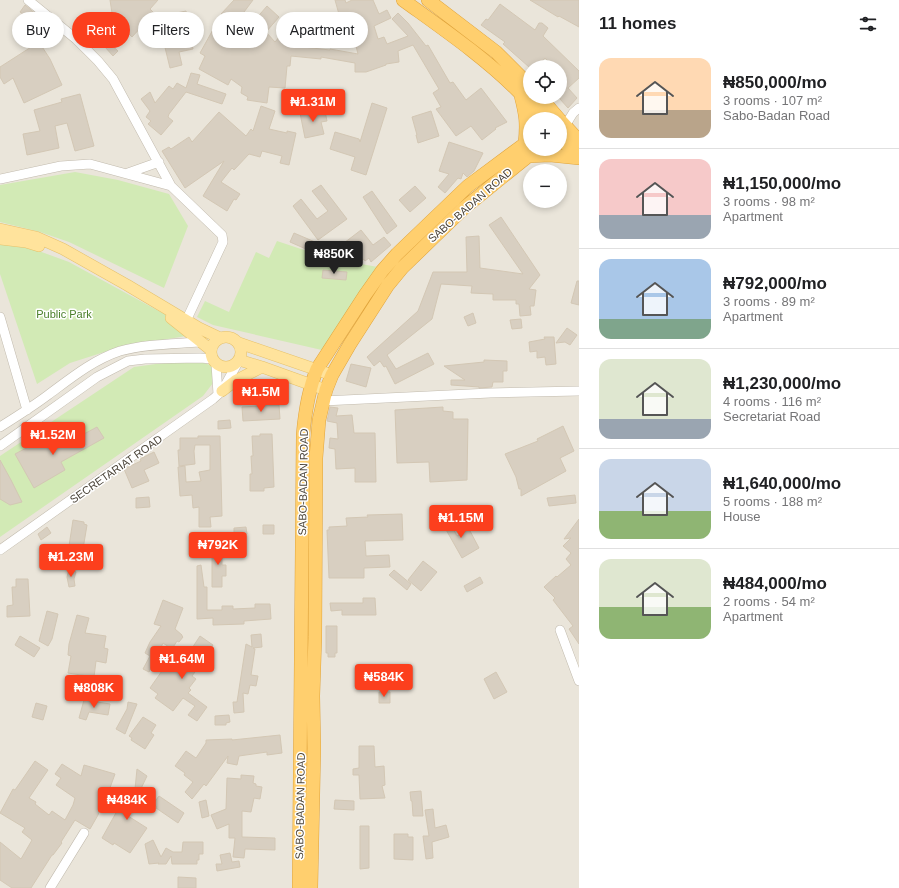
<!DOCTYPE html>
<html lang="en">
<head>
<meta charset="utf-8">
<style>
  :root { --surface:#fff; --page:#f6f6f6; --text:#202124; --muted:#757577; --line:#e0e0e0; --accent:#fc3f1d }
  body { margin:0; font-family:Helvetica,sans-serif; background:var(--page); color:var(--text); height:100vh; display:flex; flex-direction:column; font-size:15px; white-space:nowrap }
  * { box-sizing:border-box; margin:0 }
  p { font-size:13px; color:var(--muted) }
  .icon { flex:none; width:22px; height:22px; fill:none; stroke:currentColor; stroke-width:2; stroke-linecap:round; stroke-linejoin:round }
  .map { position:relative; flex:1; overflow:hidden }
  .sheet { display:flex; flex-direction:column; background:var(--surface); width:320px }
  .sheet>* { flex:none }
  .banner { position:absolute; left:12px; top:12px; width:380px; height:36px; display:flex; gap:8px }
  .fabs { position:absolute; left:523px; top:60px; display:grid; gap:8px }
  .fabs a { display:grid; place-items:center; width:44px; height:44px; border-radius:50%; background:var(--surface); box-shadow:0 2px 6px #0003; font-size:20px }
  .price { position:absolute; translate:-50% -34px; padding:0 9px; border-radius:4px; background:var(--accent); color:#fff; font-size:13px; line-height:26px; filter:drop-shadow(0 1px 2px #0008) }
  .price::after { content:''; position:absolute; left:50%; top:24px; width:12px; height:9px; margin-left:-6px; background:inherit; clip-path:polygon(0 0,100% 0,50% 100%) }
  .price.on { background:#222; color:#fff }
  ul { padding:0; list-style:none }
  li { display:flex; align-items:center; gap:12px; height:100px; padding:0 20px }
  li+li { border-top:1px solid var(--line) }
  li span { display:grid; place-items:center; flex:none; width:112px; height:80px; border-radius:12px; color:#555 }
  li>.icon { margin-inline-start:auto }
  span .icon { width:48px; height:48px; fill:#fffc; stroke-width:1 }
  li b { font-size:17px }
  h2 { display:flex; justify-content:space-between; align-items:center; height:48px; padding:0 20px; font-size:17px }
  .tag { padding:0 14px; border-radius:18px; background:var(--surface); box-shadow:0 2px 6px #0003; font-size:14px; line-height:36px }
  .tag.on { background:var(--accent); color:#fff }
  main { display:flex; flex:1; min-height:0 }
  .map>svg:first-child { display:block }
</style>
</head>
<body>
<main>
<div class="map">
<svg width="579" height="888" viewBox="0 0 579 888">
  <rect width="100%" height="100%" fill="#f6f3ec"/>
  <path fill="#eae5da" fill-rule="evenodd" d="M0 0H579V888H0ZM530 67H560V97H530ZM530 119H560V149H530ZM530 171H560V201H530Z"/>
  <path fill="#d2eab5" d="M75 172 118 180 169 194 188 226 164 288 69 242 40 232 0 222V185Z
    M277 241 328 258 389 269 335 353 213 325 197 317 205 301 229 312 256 252 269 258Z
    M14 242 69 262 166 315 186 336 120 347 70 363 37 384 0 274V244Z
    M192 359 213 366V383L203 396 0 537V456L134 367Z"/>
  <path fill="#d8cfc1" stroke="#d3c7b4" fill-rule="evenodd" d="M110 0H158L150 9 154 13 132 37 125 30 121 34 110 24 112 21 108 17 112 13Z
    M234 0H253L244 12 254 21 267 6 279 17 266 32 275 42 291 23H294L300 29 285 45 330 50V49L358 54 353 34 348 36 346 31 331 35 326 19 335 16 342 25 335 0H345L346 3 352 0H373L379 14 387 10 391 18 374 26 378 39 384 37 387 44 408 36 392 19 398 13 408 23 426 46 428 45 450 83 453 82 466 100 481 88 507 122 495 128 496 129 482 140 471 126 456 136 436 109 441 107 433 93 439 89 413 45 398 51 399 62 386 64V65L366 72H355V63L321 57V59L291 56 290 66H287L285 88 269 87 267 103 247 100 248 97 241 93 242 87 231 79 228 85 199 69 205 56 200 53 215 26 224 17 221 14ZM228 22 240 34 229 43 217 35Z
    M530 0H579V27L559 16 558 17Z
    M500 4 535 30 539 23H542L548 28 543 36 579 71V78L568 88 577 98 568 108 560 99V67H554L545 58 537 67H529L503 44 505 42 481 25 486 19 488 20Z
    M25 5 37 15 33 21 20 12Z
    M186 11 193 49 179 52 182 65 170 68 160 27 174 24 172 14Z
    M97 32 103 37 94 46 88 41Z
    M39 42 50 59 62 85 24 103 13 78 4 84 0 77V67Z
    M109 43 118 51 113 56 105 47Z
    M191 73 200 75 197 84 226 94 222 104 186 92 169 114 168 117 173 121 161 135 148 124 151 121 146 117 150 111 141 99 150 92 155 103 169 86 173 89 177 83 186 88Z
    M80 94 94 146 75 151 67 123 55 126 59 148 27 155 23 134 40 131 34 110 62 102 61 99Z
    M372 103 387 108 366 175 351 170 355 157 330 149 335 132 359 139 360 142Z
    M261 106 275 111 269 129 287 133V131L296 133 289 165 280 163 282 156 262 151 260 157 249 154 234 170 232 168 221 182 240 194 236 200 234 199 227 211 203 196 224 161 185 188 162 151 169 147 171 149 189 137 192 142 219 112 246 136 251 129 253 131Z
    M309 111 311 114 325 111 327 121 321 122 324 134 305 138 300 113Z
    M431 111 439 136 418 143 416 135H417L412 117Z
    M449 142 483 153 474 171 467 177 463 173 461 179 458 178 445 193 438 187 449 174 439 171Z
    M321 185 347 219 318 240 293 206 301 199 317 219 328 211 312 191Z
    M415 186 426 198 410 212 399 200Z
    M372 191 397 226 387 234 363 197Z
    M501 217 540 275 529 289 536 290 534 306H530L531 315 520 316 519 304H516V300H493V294L471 293 472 286 441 284 432 319 387 355 396 369 428 353 434 364 395 384 386 366 384 367 380 361 374 366 367 357 418 311 433 272H467L466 237 479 236 480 268 523 274 489 225Z
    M361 230 373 245 384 237 391 245 371 262 369 258 365 261 364 259 360 262 356 256 350 260 340 246Z
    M294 233 322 245 321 244 336 249 333 258 306 249 290 242Z
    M323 270 347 272 346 280 322 278Z
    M577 281H579V305L571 303Z
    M473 313 476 323 468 326 464 317Z
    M521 319 522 328 512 329 510 320Z
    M567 328 577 335 570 345 565 342 556 343Z
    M544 337H554L556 364 546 365 545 357 537 358V351L530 352 529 342 545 339Z
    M484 360 507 361V371H503V382H493L492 387 479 388V387L451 385V380H465L444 366 484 362Z
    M351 364 371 368 366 387 346 381Z
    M279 405 280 419 243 421 242 407Z
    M330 407 338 408 336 416 352 415 354 433H375L376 482H355V468L336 469 335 449 329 448 330 438 338 439 337 423 327 421Z
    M443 407V411L453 412V419H468L467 480 430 482 429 462 397 463 395 410Z
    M230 420 231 428 218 429V421Z
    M563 426 574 451 560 458 566 471 521 496V489H519L516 477 505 454 538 441 537 439Z
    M97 427 104 438 61 462 65 470 34 488 15 454 49 436 56 449Z
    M260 434H272L274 487 264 488V491H250V474H252L251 456H253L252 436H260Z
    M198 436H220L222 516 210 517 211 527H199V507L193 508 192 495 180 496 178 467 185 466 186 482 201 481 199 472 210 470V445H195L194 451 195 464 179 466 178 450H180V438H198Z
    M154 452 159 463 144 470 149 481 132 488 124 469 141 461 140 459Z
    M0 460 11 480 22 502 10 505 0 499Z
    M575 495 576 503 549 506 547 498Z
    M149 497 150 507 136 508V498Z
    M402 514 403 540 365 541 366 556 389 555 390 567 364 568V578H329L327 530H329V527L347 526 346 518 368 517 367 515Z
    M446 515 457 536 469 529 479 548 462 558 440 519Z
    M579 519V644L569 629 573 626 553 600 555 598 544 587 556 576 557 577 571 565 566 559 571 553 563 546 571 538 564 539Z
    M73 520 84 522V524L87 525 83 549 69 546Z
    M263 525H274V534H263Z
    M47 527 51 533 41 540 38 534Z
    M246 527 247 534 234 536V528Z
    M212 544H222V565H226V576H222V587H212Z
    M423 561 437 572 421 591 408 580Z
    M201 565 204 587H207V610H222V606H233V609L255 608V604H270L271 619 244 621V624L213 625V618L197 619V566Z
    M69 569 76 572 74 579 75 586 69 587 67 577Z
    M394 570 411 584 407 590 389 575Z
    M480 577 483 583 467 592 464 586Z
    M16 579H28L30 616 7 617V606L13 605 12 587H16Z
    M363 598H375L376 615H342V610L331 611 330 603H363Z
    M163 600 183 608 175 629 182 635V636L183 637 179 642 177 641 172 649 163 643 149 672 143 669 150 656 145 653 150 642 161 626 154 624Z
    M47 611 58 614 52 639 48 646 39 641Z
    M77 615 89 618 85 633 106 636 104 648 108 649 106 663 96 661 94 677 68 673 71 656 68 655 69 644Z
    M326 626H337V653H335V657H328V653H326Z
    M261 634 262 647 253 648 255 649 251 675 258 676 256 686 250 685 248 694 243 693 244 712 234 713 233 702H237L246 644 252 647 251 635Z
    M20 636 40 648 34 657 15 645Z
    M200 636 213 645 211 648 212 649 192 676 196 679 189 688 191 690 188 693 207 707 197 721 188 715 195 706 183 698 173 711 155 698 158 694 150 688 171 658 181 665Z
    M496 672 507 692 494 699 484 679Z
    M379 692H390V703H379Z
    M84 700 110 704 108 715 89 712 86 720 79 718Z
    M128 702 137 704 125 734 116 729 127 709Z
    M36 703 47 706 43 720 32 717Z
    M229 715 230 722 226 723V725H215V716Z
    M143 717 156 725 151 733 154 735 145 749 131 740 132 738 129 736Z
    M280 735 282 753 267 755V752L239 756 237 765 227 763 228 756 206 786 204 784 192 799 185 792 193 782 184 775 185 773 175 766 186 751 196 758 206 743V740L232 739V740Z
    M359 746H374L375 767 384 766 385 785 382 786 385 798 360 799 359 775H353V769L359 768Z
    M35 761 48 770 29 798 36 802 35 804 49 815 52 811 65 820 73 805 75 798 56 785 61 778 55 774 62 764 81 776 84 765 115 774 107 796 104 795 98 815 90 829 75 820 61 842 62 843 53 855H52L31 888H12L0 880V842L21 859 32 840 22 832 25 828 0 813 13 789 15 790Z
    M137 769 147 776 128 816 147 828 130 853 114 843 113 845 102 838 117 811 120 805 123 807 132 788 135 789Z
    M241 775 254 776 253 783 256 784V786L262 787 260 799 254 798 251 812 242 811V837L275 838V850L245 849 244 858 233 857 235 838H229V824L217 829 211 815 226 809 227 778 241 779Z
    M421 791 423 816H413L412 801H411L410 792Z
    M159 796 184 813 178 823 156 808 157 807 153 804Z
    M206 800 209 816 202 818 199 802Z
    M335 800 354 801V810L334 809Z
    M433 809 435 828 446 825 449 837 432 842 433 858 426 859 423 836H429L425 810Z
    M360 826H369V868L360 869Z
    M394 834H408V837H413V860L394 859Z
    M153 840 161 857 166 848 173 852H182L183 842H203V854H199V860H197V864H172L171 856 166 864H158L159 863 149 864 145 844Z
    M230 853 232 862 239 861 240 867 217 871 216 864H222L220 855Z
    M178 877 196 878V888H178Z"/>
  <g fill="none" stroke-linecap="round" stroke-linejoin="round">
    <g stroke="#c2bbae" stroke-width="10">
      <path id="minor" d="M28 0 76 39 98 61 113 79 171 186 222 235 223 242 186 321
        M565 126 573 113 579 108
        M128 173 159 162
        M0 179 61 166 90 164 171 186
        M0 317 27 410
        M216 364 218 394
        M323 401 490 393 579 391
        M0 427C16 417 32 407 48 395 71 378 93 360 120 351 145 344 173 344 199 342
        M0 446 97 377 128 361 145 359 200 358 212 359
        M0 550 213 399 222 391 237 364
        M560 630 579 681
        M50 888 84 833"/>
    </g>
    <g stroke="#e6c16a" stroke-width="12">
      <path id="major" d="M0 229 36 237 63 249 127 285 199 328 220 338
        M0 239 26 242 39 246
        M171 318 211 350
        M211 352a15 15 0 1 1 30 0a15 15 0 1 1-30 0Z
        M239 343 332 375
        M239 360 262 367 326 390
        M222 391 235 381 262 367"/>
    </g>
    <g stroke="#e0a43c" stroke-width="14">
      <path id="highway" d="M403 0C443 29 484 57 518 91 527 100 535 110 543 119
        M428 0 496 52 530 86
        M521 96C526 115 527 124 525 143
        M540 97 559 119
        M560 120 579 141
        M560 138 579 157
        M528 156 550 155 579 158
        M299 888 303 435C305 412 308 391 317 369L365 295 382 271 397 254 468 186 530 140
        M311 888 314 748 313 696 315 637 316 458 319 420 326 390 332 375 350 344 388 285 402 268 464 208 537 149"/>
    </g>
    <use href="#minor" stroke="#fff" stroke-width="9"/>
    <use href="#major" stroke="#ffe39c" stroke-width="11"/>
    <use href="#highway" stroke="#ffcf6e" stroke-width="13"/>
  </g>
  <g text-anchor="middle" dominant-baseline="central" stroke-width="3" stroke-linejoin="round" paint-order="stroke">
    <g font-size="11" fill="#4b4439" stroke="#fff">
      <text transform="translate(470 205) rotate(-41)">SABO-BADAN ROAD</text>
      <text transform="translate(116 469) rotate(-35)">SECRETARIAT ROAD</text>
      <text transform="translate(303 482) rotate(-89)">SABO-BADAN ROAD</text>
      <text transform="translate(300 806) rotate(-89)">SABO-BADAN ROAD</text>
    </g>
    <g font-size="11" fill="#4a7f2a" stroke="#fff">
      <text x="64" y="314">Public Park</text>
    </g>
  </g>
</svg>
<div class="fabs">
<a><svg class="icon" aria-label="locate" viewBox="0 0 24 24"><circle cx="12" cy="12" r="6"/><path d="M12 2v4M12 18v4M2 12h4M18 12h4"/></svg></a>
<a>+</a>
<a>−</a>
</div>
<b class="price" style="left:313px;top:123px">₦1.31M</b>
<b class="price on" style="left:334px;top:275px">₦850K</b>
<b class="price" style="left:261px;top:413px">₦1.5M</b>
<b class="price" style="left:53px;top:456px">₦1.52M</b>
<b class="price" style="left:461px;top:539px">₦1.15M</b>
<b class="price" style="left:218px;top:566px">₦792K</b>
<b class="price" style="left:71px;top:578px">₦1.23M</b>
<b class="price" style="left:182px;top:680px">₦1.64M</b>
<b class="price" style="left:384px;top:698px">₦584K</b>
<b class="price" style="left:94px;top:709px">₦808K</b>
<b class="price" style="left:127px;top:821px">₦484K</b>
<div class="banner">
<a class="tag">Buy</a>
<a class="tag on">Rent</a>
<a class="tag">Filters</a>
<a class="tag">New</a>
<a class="tag">Apartment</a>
</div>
</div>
<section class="sheet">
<h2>11 homes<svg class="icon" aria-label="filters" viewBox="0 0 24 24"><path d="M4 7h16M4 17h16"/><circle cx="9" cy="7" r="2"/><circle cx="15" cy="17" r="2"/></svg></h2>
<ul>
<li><span style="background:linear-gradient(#ffd9b3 65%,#b9a48a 0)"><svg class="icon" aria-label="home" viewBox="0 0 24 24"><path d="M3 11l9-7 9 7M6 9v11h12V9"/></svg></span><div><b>₦850,000/mo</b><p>3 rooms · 107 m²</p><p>Sabo-Badan Road</p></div></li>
<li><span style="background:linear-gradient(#f6c9c9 70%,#9aa5b1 0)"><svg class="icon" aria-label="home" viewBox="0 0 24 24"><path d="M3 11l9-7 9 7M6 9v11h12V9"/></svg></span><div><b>₦1,150,000/mo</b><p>3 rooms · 98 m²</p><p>Apartment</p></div></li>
<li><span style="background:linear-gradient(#a9c7e8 75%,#7fa58c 0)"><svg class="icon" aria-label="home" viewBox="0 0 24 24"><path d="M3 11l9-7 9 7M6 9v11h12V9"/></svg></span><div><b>₦792,000/mo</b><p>3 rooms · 89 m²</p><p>Apartment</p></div></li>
<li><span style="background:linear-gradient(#dfe7d0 75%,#9aa5b1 0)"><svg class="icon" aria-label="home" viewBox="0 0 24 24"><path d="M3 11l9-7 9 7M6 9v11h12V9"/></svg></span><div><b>₦1,230,000/mo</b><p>4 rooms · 116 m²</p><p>Secretariat Road</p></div></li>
<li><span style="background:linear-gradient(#c9d6e8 65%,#8fb573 0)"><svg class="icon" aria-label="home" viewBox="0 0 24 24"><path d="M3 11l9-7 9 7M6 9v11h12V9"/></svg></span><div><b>₦1,640,000/mo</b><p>5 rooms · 188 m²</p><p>House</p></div></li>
<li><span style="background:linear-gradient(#dfe7d0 60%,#8fb573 0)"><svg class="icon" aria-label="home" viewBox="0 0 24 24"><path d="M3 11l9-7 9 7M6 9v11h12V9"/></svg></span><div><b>₦484,000/mo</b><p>2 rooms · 54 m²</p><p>Apartment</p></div></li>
</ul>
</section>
</main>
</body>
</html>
